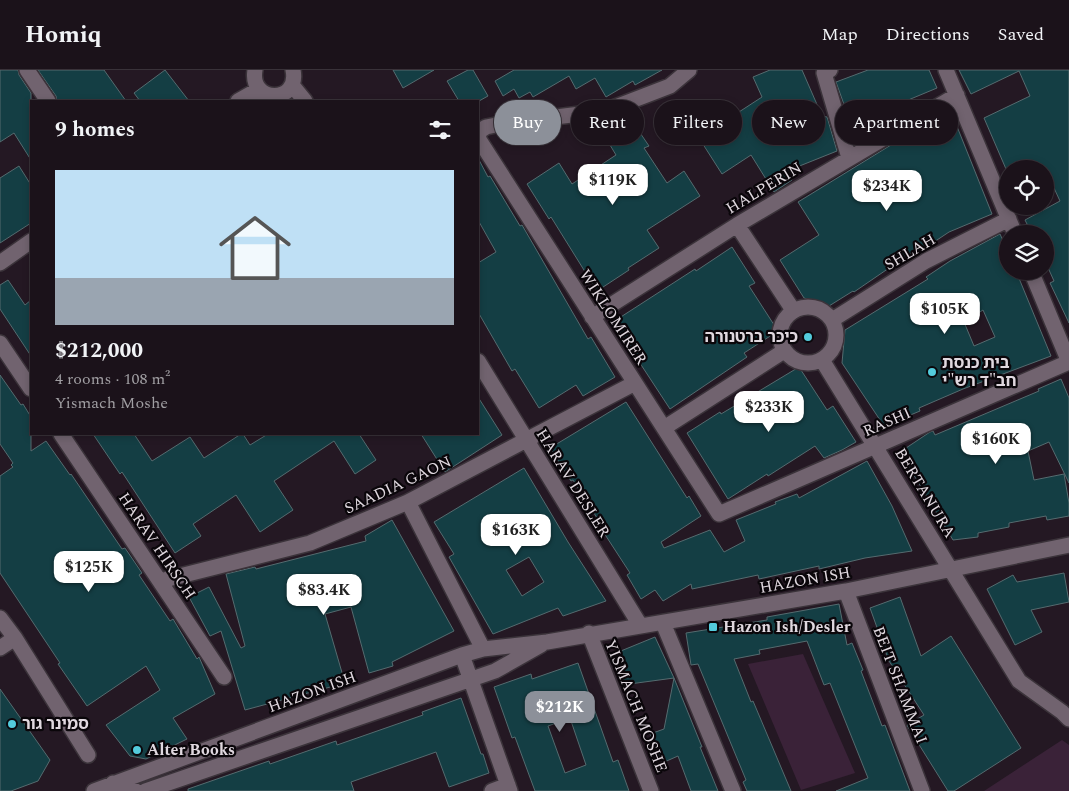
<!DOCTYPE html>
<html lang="en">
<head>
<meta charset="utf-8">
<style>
  :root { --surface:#1b121a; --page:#241b23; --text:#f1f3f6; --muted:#a09ea2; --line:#393239; --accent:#8c9099 }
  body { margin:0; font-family:Spectral,"Noto Sans Hebrew",serif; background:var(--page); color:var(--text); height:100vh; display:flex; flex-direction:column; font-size:19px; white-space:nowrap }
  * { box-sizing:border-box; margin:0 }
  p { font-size:16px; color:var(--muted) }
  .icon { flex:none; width:28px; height:28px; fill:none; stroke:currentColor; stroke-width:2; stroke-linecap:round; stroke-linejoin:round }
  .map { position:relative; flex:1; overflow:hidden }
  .drawer { position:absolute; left:30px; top:30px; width:449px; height:335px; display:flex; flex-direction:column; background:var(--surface); border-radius:0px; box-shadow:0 2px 8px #0003,0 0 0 1px var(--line) }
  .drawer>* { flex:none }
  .top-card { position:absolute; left:494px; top:30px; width:475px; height:45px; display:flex; gap:10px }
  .fabs { position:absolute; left:999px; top:90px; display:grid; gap:10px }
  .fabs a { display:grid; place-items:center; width:55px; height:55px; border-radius:50%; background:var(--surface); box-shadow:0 2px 8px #0003,0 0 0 1px var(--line); font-size:25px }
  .price { position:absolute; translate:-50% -42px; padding:0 11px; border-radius:10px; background:#fff; color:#222; font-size:16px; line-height:32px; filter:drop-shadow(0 1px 2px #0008) }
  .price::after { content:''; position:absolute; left:50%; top:30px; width:15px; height:11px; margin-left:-8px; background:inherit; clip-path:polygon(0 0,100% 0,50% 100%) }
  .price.selected { background:var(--accent); color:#fff }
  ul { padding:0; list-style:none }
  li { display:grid; align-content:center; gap:10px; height:265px; padding:0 25px }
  li span { display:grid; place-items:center; height:155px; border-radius:0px; color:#555 }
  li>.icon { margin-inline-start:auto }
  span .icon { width:90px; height:90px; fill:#fffc; stroke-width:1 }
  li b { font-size:21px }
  h2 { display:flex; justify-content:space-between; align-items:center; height:60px; padding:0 25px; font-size:21px }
  .pill { padding:0 18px; border-radius:22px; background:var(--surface); box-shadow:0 2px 8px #0003,0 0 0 1px var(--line); font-size:18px; line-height:45px }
  .pill.selected { background:var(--accent); color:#fff }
  header { display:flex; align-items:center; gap:30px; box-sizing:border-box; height:70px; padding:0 25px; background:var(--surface); border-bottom:1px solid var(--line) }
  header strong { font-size:24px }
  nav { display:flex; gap:28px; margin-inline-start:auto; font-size:18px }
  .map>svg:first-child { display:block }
</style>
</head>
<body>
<header>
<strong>Homiq</strong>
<nav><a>Map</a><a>Directions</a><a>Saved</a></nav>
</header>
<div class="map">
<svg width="1069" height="721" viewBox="0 0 1069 721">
  <rect width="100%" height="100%" fill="#241823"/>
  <path fill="#3a2238" d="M803 584 855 703 801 720 748 594Z
    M1062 670 1069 675V721H984Z"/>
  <path fill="#143e44" stroke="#556b6f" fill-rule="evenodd" d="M0 0H18L19 5 31 23V90L14 63 0 72Z
    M38 0H104L126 31H57L56 26Z
    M165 0 189 31H140L134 23Z
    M393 0H434L403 18Z
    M468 0H473L488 26 479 31H459L447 11Z
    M514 0H662L635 15 633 11 606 27 595 8 576 19 569 6 533 27 530 22 519 28 514 19 503 26 495 11Z
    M770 0H802L822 46 827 47 837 81 787 101 792 110 774 122 751 85 722 104 699 68 762 27 753 7Z
    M868 0H929L937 18 901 33 905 45 855 74 845 40H846L836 12Z
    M959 0H1069V253L1050 213 1054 211 1045 191V164H1032L1025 150 1060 131 1054 118 1045 122V99H1006L984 48 1030 26 1019 1 971 24Z
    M952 44 992 144 949 162 913 186 911 183 854 222 853 221 829 236 804 228 780 190 819 165 798 132 922 56Z
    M630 48 649 76 644 78 667 113 684 101 700 126 647 160 659 178 628 198 629 200 597 221 551 147 549 149 527 114 559 93 572 114 616 85 604 65Z
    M478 88 488 107 490 106 520 156 522 155 588 269 591 267 615 307 583 326 576 315 539 338 515 299 512 301 478 242V193L496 182 478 150Z
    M19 96 31 115V153L0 173V108Z
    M1000 164 1008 182V201H1016L1051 286 963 319 919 338 920 341 884 356 842 293 845 260 928 209 926 207 950 191ZM983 240 995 267 974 276 964 252Z
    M732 177 755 213 749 216 778 261 744 283 747 287 670 339 613 252 695 199 696 201Z
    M8 210 25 235 31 230V286L0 239V215Z
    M799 297 827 340 833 336 856 372 842 380 824 388 815 376 768 406 767 404 728 429 687 363 720 342 721 344Z
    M0 305 21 335 23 334 31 347V381L46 371 70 405 71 404 122 479 125 478 142 503 139 505 170 551 173 549 197 589 199 587 215 624 173 648 187 669 146 689 130 686 106 655 160 620 146 596 87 636 58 594 60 593 0 503V406L13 397 11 395 13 393 0 374Z
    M1061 309 1069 328V413L1049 372 1028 381 1034 410 1064 404 1069 433V446L1047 450 1046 446 1009 453V457L978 463V467L953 470 900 382 930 362 933 361 935 365 1039 321 1038 319Z
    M478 327 502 365 445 402 421 364H478Z
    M626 332 687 428 689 426 701 446 661 472 664 478 710 460 724 482 745 471 736 450 776 434 775 432 797 424 799 428 867 391 892 436 912 481 865 488 819 499V496L759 509 758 505 692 519 691 514 663 531 655 520 641 529 627 505 630 503 604 463 606 462 573 410 571 411 550 378Z
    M93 364H134L152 391 190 367 204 388 241 364H243L250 375 268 364H359L376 390 355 404 334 371 274 411 293 440 260 462 236 425 193 454 201 466 175 483 122 402 120 404Z
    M524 398 568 472 606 531 563 546 558 538 493 564 449 487 454 484 434 452ZM529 487 544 512 522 526 506 500Z
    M392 450 454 561 392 592 393 596 369 603 351 537 325 544 345 613 245 640 221 561 210 566 189 527 209 517 241 578 245 576 226 504 255 497 256 499 366 471 365 466Z
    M1064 503 1069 532 1031 540 1042 562 1015 575 987 519 1013 505 1017 512Z
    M900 527 921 586 951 566 1021 678 954 721H948L908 657 907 655 924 645 889 591 870 538Z
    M839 534 847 575 852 573 863 600 861 601 882 656 885 655 910 721H836L868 708 830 613 824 615 807 571 759 580 760 584 734 589 751 632 753 631 791 721H747L743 712 746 710 698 594 691 595 686 563 767 550V547Z
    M655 567 674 608 622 615 611 585Z
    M578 593 613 692 618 690 629 721H535L515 667 512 668 494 617 531 604 532 609ZM570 648 586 695 565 703 548 656Z
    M674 608 702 677H700L718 721H691L678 686 662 693 650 664 664 659Z
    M0 619 50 690 38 711 11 721H0Z
    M461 628 481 684H483L489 703 449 717 436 682 351 712 354 721H188V719L269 691 270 694 336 671 337 675 423 645 422 642Z"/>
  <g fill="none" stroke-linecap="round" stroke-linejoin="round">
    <g stroke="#3b333a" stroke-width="18">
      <path id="minor" d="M27 0 48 31
        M255 0C249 34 300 34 293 0
        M689 0 670 16 605 41 506 53 486 57 480 61 478 68 719 444 1069 292
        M830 0 824 3 849 88
        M946 0 1015 164
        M292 15 305 31
        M238 31 259 19
        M737 155 793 240
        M0 193 31 171
        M1031 201 1069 292
        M780 265a28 28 0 1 1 56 0a28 28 0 1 1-56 0Z
        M592 247 737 155 957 25
        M832 250 926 191 1009 149
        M0 273 31 319
        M822 290 1019 611 1062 642 1069 649
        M478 291 640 555
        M664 358 784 281
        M61 364 224 607
        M408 432 483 579
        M160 511 310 473 408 432 635 313
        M846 521 922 721
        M0 548 15 568 88 685
        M663 553 733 721
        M589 563 651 721
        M0 578 15 568
        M462 585 510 721
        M113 713 136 721
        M94 721 462 585 483 579 547 572 846 521 1069 475
        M145 721 495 601 541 575
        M492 721 508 715"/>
    </g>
    <use href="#minor" stroke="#71636f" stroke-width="15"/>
  </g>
  <g fill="#53cbdc" stroke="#0a060a" stroke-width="2">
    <circle cx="808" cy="267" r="5"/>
    <circle cx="932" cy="302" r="5"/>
    <rect x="708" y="552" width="10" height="10" rx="2.5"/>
    <circle cx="12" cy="654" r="5"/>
    <circle cx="137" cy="680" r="5"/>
  </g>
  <g text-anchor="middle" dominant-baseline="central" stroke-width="4.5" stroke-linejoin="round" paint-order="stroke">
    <g font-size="16" fill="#e0d8df" stroke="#0a060a">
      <text transform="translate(764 118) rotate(-31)">HALPERIN</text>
      <text transform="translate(910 182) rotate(-30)">SHLAH</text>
      <text transform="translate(613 247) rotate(57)">WIKLOMIRER</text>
      <text transform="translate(887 352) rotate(-24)">RASHI</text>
      <text transform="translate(573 413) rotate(58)">HARAV DESLER</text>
      <text transform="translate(398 415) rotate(-25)">SAADIA GAON</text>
      <text transform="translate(925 423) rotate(59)">BERTANURA</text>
      <text transform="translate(157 476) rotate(56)">HARAV HIRSCH</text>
      <text transform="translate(805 510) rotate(-10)">HAZON ISH</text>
      <text transform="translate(900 615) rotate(69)">BEIT SHAMMAI</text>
      <text transform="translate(312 622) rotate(-20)">HAZON ISH</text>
      <text transform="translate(636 636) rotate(68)">YISMACH MOSHE</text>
    </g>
    <g font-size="16" font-weight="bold" fill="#e0d8df" stroke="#0a060a" text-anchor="start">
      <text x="798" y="267" text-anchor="end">כיכר ברטנורה</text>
      <text x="942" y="293">בית כנסת<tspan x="942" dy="18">חב"ד רש"י</tspan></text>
      <text x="723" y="557">Hazon Ish/Desler</text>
      <text x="22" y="654">סמינר גור</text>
      <text x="147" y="680">Alter Books</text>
    </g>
  </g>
</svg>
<div class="fabs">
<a><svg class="icon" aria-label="locate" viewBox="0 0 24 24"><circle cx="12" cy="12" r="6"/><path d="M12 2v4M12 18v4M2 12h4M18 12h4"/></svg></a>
<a><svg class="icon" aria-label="layers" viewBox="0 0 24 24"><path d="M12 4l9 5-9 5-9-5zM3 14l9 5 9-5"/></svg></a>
</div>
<b class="price" style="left:613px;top:136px">$119K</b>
<b class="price" style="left:887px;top:142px">$234K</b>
<b class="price" style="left:945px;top:265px">$105K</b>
<b class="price" style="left:769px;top:363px">$233K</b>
<b class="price" style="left:996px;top:395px">$160K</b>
<b class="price" style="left:516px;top:486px">$163K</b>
<b class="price" style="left:89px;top:523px">$125K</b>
<b class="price" style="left:324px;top:546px">$83.4K</b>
<b class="price selected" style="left:560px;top:663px">$212K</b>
<div class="top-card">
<a class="pill selected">Buy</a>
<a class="pill">Rent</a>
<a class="pill">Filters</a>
<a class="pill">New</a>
<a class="pill">Apartment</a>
</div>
<section class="drawer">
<h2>9 homes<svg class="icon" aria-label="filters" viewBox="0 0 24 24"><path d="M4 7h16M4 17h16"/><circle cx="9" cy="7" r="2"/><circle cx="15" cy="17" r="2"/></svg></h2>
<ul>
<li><span style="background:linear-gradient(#bfe0f5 70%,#9aa5b1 0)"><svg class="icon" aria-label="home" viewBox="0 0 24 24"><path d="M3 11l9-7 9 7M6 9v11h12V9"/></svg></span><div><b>$212,000</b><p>4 rooms · 108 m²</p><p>Yismach Moshe</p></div></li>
</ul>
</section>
</div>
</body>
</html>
